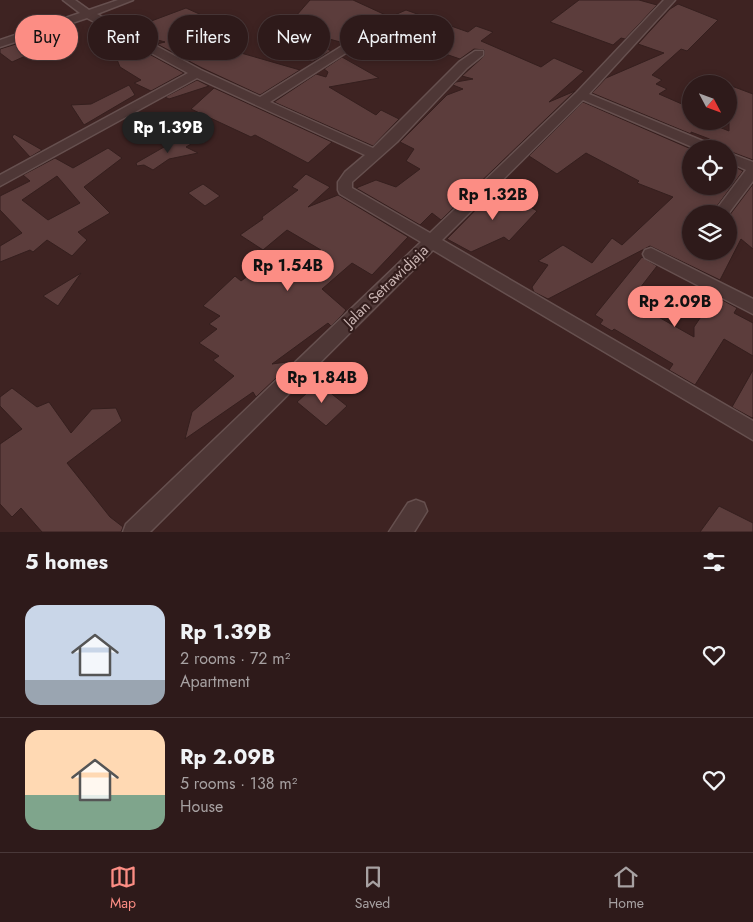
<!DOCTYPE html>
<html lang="en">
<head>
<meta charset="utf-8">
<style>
  :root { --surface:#2e1a1a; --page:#362323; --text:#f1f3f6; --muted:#a7a1a2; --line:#493839; --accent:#fc8d84 }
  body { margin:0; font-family:Jost,sans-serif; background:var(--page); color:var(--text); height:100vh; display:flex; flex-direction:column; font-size:19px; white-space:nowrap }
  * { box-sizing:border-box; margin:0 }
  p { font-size:16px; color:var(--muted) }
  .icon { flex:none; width:28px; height:28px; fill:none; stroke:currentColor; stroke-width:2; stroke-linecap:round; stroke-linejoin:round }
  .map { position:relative; height:532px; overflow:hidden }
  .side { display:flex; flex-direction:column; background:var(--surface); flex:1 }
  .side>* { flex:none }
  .top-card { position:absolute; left:15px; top:15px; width:500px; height:45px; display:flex; gap:10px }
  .needle { width:32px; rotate:131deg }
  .buttons { position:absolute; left:682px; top:75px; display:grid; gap:10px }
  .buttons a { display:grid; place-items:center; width:55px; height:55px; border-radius:50%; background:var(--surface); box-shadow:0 2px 8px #0003,0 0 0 1px var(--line); font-size:25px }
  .price { position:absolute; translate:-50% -42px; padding:0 11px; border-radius:18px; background:var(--accent); color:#111; font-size:16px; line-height:32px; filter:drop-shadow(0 1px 2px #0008) }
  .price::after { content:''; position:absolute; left:50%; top:30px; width:15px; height:11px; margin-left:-8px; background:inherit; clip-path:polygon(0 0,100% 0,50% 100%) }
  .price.current { background:#222; color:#fff }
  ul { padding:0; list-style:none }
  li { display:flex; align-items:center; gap:15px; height:125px; padding:0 25px }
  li+li { border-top:1px solid var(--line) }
  li span { display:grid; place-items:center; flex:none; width:140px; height:100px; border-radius:15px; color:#555 }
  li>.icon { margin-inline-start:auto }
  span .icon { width:60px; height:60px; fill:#fffc; stroke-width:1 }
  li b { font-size:21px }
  h2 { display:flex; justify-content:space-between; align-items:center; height:60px; padding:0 25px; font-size:21px }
  .pill { padding:0 18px; border-radius:22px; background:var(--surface); box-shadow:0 2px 8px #0003,0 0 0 1px var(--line); font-size:18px; line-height:45px }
  .pill.current { background:var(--accent); color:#111 }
  .tabs { display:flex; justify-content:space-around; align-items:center; height:70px; border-top:1px solid var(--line); background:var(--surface); font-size:14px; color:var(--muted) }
  .tabs a { display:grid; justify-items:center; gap:2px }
  .tabs .current { color:var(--accent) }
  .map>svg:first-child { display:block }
</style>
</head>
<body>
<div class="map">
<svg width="753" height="532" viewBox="0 0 753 532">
  <rect width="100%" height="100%" fill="#3e2322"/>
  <path fill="#5c3d3c" stroke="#351f1e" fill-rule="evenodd" d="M310 0H353L390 17 406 10 468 32 476 26 493 32 481 41 541 67 554 58 584 71 549 102 575 91 441 220 432 213 420 225 356 188 376 180 396 187 420 169 406 161 414 149 400 142 447 95 463 89 453 85 456 82 473 79 462 76 484 56V50L474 49 460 59 434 50 444 38 429 47 427 46 407 60 357 46 355 41 344 43 307 33 306 37 331 51 312 62 274 41Z
    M579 0H639L657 5 625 39 621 38 613 45 550 22Z
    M678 4 718 20 687 51 681 49 652 75 662 80 656 84 667 89 659 94 691 108V121H704L729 131V85L753 94V160L729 151V148L707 138 691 132V134L592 93 606 78 664 53 638 44 670 9Z
    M186 8 215 21 182 36 300 70 260 95 202 68 157 44 165 42 140 35 130 29Z
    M16 44 30 54 12 62 0 53V49Z
    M140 49 184 73 151 91 134 83 141 80 120 67 116 57Z
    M342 57 379 78 329 87 376 115 381 110 399 119 373 146 274 102 316 74 326 77 328 72 324 69Z
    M197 80 209 86 169 99 165 97Z
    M129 85 135 95 84 125 71 105 91 104Z
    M214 88 332 142 308 163 255 135 251 137 191 109Z
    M583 102 691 149V186H729V164L743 171 711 214H691V251H729V216L753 184V249L741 239 720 280 650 246 548 299 534 292 532 287 548 265 538 261 563 245 592 263 612 238 622 245 673 197 637 183 639 181 586 153 557 174 529 156Z
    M14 134 42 150 30 157 12 137Z
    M185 135 191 144 186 147 198 153 169 159 153 170 144 165 137 166 136 163Z
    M108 148 122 158 84 187 110 213 78 232 87 240 72 256 47 240 33 252 30 250 0 262V246L22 233 0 210V196L30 181 23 175 55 158 73 168ZM57 176 80 203 48 220 22 200Z
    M306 174 330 187 308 207 338 195 408 237 372 275 352 263 322 289 346 310 343 314 331 326 328 323 272 364 294 361 256 397 253 392 185 439 192 412 234 376 213 360 219 356 199 343 217 329 209 324 220 316 203 306 235 276 241 281 256 270 272 280 321 250 287 230 263 250 240 235 263 219 262 217 298 190 292 187Z
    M203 184 220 196 205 206 188 193Z
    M498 187 537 211 509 241 504 237 471 252 447 239Z
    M642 257 657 266 630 301 694 337V327L715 296 737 308 734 313 753 323V356L724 339 695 385 669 370 673 364 614 329 612 331 600 324 603 320 595 315Z
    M81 273 58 306 43 296Z
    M753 370V417L752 418 732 407Z
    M318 383 347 406 326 426 297 402Z
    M12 388 37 407 49 402 71 433 92 409 116 408 122 421 67 463 110 517 123 527 121 532H42L21 508 12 517 0 504V444L22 429 0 406V397Z
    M719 506 753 523V532H700Z"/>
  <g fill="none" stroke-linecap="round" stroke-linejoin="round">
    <g stroke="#66504f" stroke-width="3">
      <path id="minor" d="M63 0H75L89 10 118 0H133L97 14 201 70 260 97 347 43H355V47L270 102 373 148 459 62 475 51H483V55L467 68 397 142 352 182V188L430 233 577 92 664 0H675L589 94 715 146 717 149H697L583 100 442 240 753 421V440L433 250 150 532H123L126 524 421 242 340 194 338 190V182L345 172 365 155 197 78 0 186V175L188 73 87 18 0 47V40L80 13Z
        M729 153 753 162V181L728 214H713L746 170 729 162Z
        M651 248 753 299V314L645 258 643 254 645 250Z
        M416 500 424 503 427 511 414 532H389L408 503Z"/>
    </g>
    <use href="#minor" fill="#4e3736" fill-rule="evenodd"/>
  </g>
  <g text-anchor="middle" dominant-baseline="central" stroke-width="4.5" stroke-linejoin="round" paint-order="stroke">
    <g font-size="15" fill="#c9b4b2" stroke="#331d1c">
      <text transform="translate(386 286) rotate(-44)">Jalan Setrawidjaja</text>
    </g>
  </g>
</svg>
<div class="buttons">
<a><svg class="needle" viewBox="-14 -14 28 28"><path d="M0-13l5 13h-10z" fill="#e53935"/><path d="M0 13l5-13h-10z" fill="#a7a1a2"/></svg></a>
<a><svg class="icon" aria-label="locate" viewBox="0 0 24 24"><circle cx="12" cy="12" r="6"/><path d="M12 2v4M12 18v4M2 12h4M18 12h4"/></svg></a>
<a><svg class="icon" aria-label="layers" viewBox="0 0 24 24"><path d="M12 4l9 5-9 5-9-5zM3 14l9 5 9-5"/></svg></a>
</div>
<b class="price current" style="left:168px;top:154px">Rp 1.39B</b>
<b class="price" style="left:493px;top:221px">Rp 1.32B</b>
<b class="price" style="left:288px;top:292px">Rp 1.54B</b>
<b class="price" style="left:675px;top:328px">Rp 2.09B</b>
<b class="price" style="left:322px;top:404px">Rp 1.84B</b>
<div class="top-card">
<a class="pill current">Buy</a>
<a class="pill">Rent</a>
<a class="pill">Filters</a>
<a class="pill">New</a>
<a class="pill">Apartment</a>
</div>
</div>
<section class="side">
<h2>5 homes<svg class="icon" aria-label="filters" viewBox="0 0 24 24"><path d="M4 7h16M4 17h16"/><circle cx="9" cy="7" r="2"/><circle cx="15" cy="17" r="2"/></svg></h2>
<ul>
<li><span style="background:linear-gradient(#c9d6e8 75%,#9aa5b1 0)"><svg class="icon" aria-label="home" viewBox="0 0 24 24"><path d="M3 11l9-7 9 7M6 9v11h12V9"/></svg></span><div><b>Rp 1.39B</b><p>2 rooms · 72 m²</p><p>Apartment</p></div><svg class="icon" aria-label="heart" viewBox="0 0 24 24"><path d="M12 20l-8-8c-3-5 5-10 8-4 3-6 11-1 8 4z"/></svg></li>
<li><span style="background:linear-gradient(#ffd9b3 65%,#7fa58c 0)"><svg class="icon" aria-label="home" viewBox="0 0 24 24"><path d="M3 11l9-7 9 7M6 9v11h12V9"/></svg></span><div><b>Rp 2.09B</b><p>5 rooms · 138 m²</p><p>House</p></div><svg class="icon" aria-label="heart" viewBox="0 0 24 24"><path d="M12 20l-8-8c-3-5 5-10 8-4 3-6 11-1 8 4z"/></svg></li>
</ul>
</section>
<nav class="tabs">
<a class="current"><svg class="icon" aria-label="map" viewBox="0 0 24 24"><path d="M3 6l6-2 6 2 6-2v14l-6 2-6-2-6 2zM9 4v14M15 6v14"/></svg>Map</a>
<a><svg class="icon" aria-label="saved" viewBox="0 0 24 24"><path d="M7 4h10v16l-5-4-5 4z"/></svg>Saved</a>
<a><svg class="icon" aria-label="home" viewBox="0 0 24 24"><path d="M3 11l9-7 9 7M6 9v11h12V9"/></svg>Home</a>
</nav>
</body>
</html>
